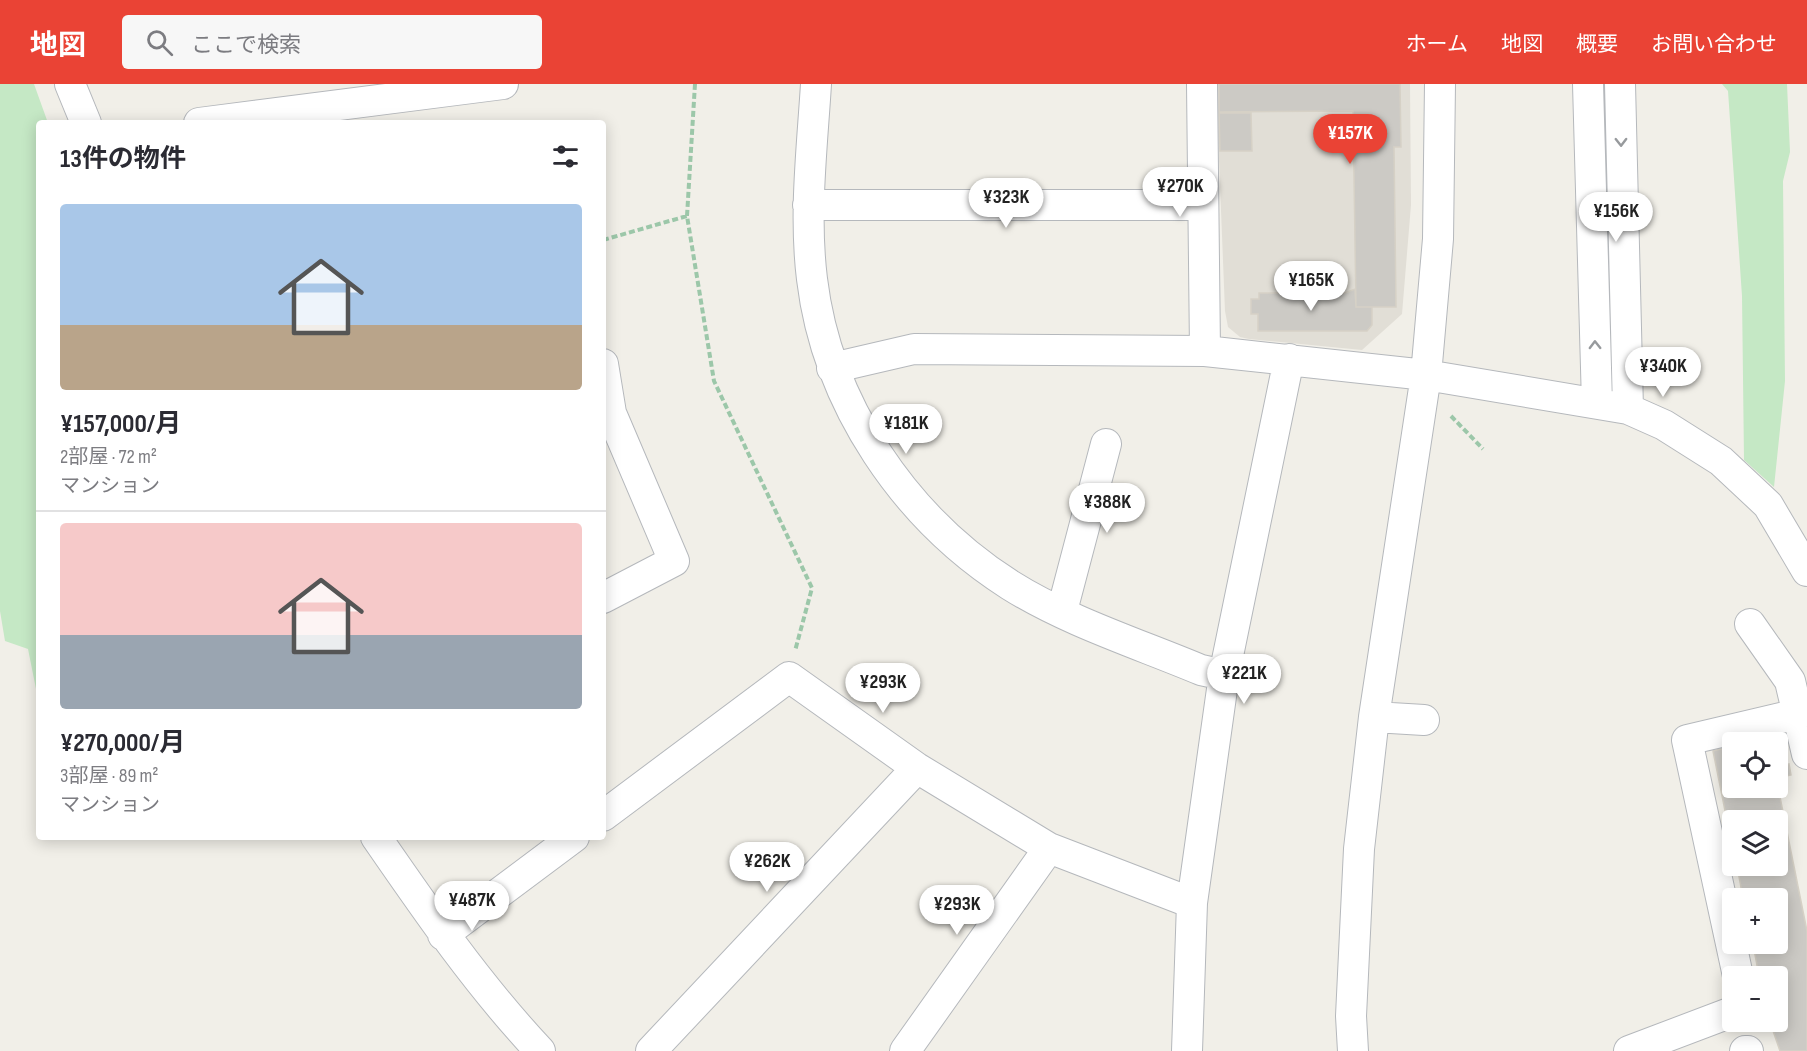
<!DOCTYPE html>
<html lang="ja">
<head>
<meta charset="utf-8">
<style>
  :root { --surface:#fff; --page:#f7f7f7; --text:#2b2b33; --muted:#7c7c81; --line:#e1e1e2; --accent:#ea4335 }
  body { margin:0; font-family:"Sofia Sans Condensed","Noto Sans JP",sans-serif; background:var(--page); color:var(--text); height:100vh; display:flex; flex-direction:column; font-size:22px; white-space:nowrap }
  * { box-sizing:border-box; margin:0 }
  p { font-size:20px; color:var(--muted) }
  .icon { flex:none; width:33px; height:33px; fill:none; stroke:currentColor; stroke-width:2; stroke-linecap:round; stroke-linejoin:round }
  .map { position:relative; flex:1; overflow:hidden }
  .drawer { position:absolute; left:36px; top:36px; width:570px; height:720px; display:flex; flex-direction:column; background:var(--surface); border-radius:6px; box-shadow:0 3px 15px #0003 }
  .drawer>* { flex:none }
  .buttons { position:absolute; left:1722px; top:648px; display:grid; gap:12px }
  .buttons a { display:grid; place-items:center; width:66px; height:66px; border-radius:6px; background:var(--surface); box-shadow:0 3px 15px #0003; font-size:30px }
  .price { position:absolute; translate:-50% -51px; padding:0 14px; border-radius:21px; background:#fff; color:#222; font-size:20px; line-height:39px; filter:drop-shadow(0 2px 3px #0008) }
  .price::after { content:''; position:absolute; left:50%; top:36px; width:18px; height:14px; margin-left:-9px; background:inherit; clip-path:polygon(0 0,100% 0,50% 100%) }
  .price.current { background:var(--accent); color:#fff }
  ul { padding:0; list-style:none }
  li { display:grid; align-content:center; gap:12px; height:318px; padding:0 24px }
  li+li { border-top:2px solid var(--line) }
  li span { display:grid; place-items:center; height:186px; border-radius:6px; color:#555 }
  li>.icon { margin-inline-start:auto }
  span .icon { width:108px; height:108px; fill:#fffc; stroke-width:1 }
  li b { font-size:26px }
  h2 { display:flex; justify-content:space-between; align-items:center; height:72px; padding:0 24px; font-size:26px }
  header { display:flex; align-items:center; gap:36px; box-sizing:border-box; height:84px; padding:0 30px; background:var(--accent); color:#fff }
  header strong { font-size:28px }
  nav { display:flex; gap:33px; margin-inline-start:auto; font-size:21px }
  .search { width:420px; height:54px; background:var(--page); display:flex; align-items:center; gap:15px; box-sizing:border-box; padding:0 21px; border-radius:6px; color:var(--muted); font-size:22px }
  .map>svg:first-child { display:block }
</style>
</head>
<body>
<header>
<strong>地図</strong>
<div class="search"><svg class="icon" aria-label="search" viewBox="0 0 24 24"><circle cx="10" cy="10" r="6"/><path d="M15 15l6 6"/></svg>ここで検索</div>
<nav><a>ホーム</a><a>地図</a><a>概要</a><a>お問い合わせ</a></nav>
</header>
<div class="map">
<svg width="1807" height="967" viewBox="0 0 1807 967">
  <rect width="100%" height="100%" fill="#f1efe8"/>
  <path fill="#e1ded6" d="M1216 0H1410L1411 121 1402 230 1362 266 1249 255 1240 253 1228 243 1225 227Z"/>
  <path fill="#c5e8c5" d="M0 0H34L48 39H39V620L28 565 5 557 0 527Z
    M1722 0H1787L1790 68 1783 97 1785 297 1774 403 1744 376 1742 212 1728 7Z"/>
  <path fill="#cccac5" stroke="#d6d1c6" stroke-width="1.5" d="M1219 0H1400L1401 63H1394L1396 223H1356L1353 27 1219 28Z
    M1219 29H1251L1252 67H1220Z
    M1355 205 1356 223H1372V241L1367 247H1258V230H1251V215H1259V209H1345Z
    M1732 662V704L1778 703 1807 847V967H1780L1770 938H1778V892H1759L1753 860H1778V814H1743L1737 782H1778V736H1732V761L1713 667Z
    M1789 680 1791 691 1778 694V683Z"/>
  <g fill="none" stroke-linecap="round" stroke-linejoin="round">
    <g stroke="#b5b8bc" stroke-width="32">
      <path id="minor" d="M70 0 86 39
        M816 0C812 65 804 130 812 195 827 320 905 434 1010 501 1067 537 1139 560 1201 586L1224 591
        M1202 0 1205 267
        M1588 0 1597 319
        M1620 0 1628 325
        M199 39 503 0
        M808 121H1203
        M603 280 611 329 674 477 603 514
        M832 284 914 265 1205 267 1426 291 1628 325 1664 341 1721 377 1768 421 1807 487
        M1062 527 1106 360
        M1750 540 1790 597 1807 670
        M1374 633 1424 636
        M603 732 789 593 917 684 1049 764 1192 819
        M376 753C427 827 478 901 540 967
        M443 851 574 753
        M1738 892 1687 656 1798 630
        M651 967 917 684
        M905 967 1049 764
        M1187 967 1192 819 1224 591 1289 275
        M1353 967 1351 932 1359 765 1374 633 1426 291 1438 155 1440 0
        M1629 967 1732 928
        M1745 967H1748"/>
    </g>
    <path stroke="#9cc7a9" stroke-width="4" stroke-dasharray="6 3" stroke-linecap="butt" d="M695 0 687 132 714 297 812 504 795 567
      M603 156 687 132
      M1451 332 1483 365"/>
    <use href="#minor" stroke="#fff" stroke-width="30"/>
  </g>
  <defs><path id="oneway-chevron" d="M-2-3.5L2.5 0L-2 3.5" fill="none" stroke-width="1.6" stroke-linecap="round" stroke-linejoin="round" transform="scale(1.5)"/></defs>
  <g stroke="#979a9d">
    <use href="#oneway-chevron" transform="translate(1621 58) rotate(89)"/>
    <use href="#oneway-chevron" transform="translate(1595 261) rotate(-91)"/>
  </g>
</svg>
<div class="buttons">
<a><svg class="icon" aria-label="locate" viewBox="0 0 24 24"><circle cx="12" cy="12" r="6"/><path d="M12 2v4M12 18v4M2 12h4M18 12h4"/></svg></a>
<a><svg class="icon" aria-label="layers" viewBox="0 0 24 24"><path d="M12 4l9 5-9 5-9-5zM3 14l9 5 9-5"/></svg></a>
<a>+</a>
<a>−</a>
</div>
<b class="price current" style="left:1350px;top:81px">¥157K</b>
<b class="price" style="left:1180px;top:134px">¥270K</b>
<b class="price" style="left:1006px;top:145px">¥323K</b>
<b class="price" style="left:1616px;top:159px">¥156K</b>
<b class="price" style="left:1311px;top:228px">¥165K</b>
<b class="price" style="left:1663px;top:314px">¥340K</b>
<b class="price" style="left:906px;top:371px">¥181K</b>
<b class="price" style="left:1107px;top:450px">¥388K</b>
<b class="price" style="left:1244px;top:621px">¥221K</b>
<b class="price" style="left:883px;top:630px">¥293K</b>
<b class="price" style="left:767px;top:809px">¥262K</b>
<b class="price" style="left:472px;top:848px">¥487K</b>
<b class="price" style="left:957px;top:852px">¥293K</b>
<section class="drawer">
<h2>13件の物件<svg class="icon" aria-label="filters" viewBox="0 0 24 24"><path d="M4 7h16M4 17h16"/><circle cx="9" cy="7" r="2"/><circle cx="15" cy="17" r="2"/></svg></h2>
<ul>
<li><span style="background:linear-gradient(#a9c7e8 65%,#b9a48a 0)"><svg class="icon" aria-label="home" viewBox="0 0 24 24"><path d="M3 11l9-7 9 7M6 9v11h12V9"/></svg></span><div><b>¥157,000/月</b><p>2部屋 · 72 m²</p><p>マンション</p></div></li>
<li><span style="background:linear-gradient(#f6c9c9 60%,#9aa5b1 0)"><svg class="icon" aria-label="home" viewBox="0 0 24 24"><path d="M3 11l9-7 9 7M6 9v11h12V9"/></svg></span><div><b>¥270,000/月</b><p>3部屋 · 89 m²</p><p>マンション</p></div></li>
</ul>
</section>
</div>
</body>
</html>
